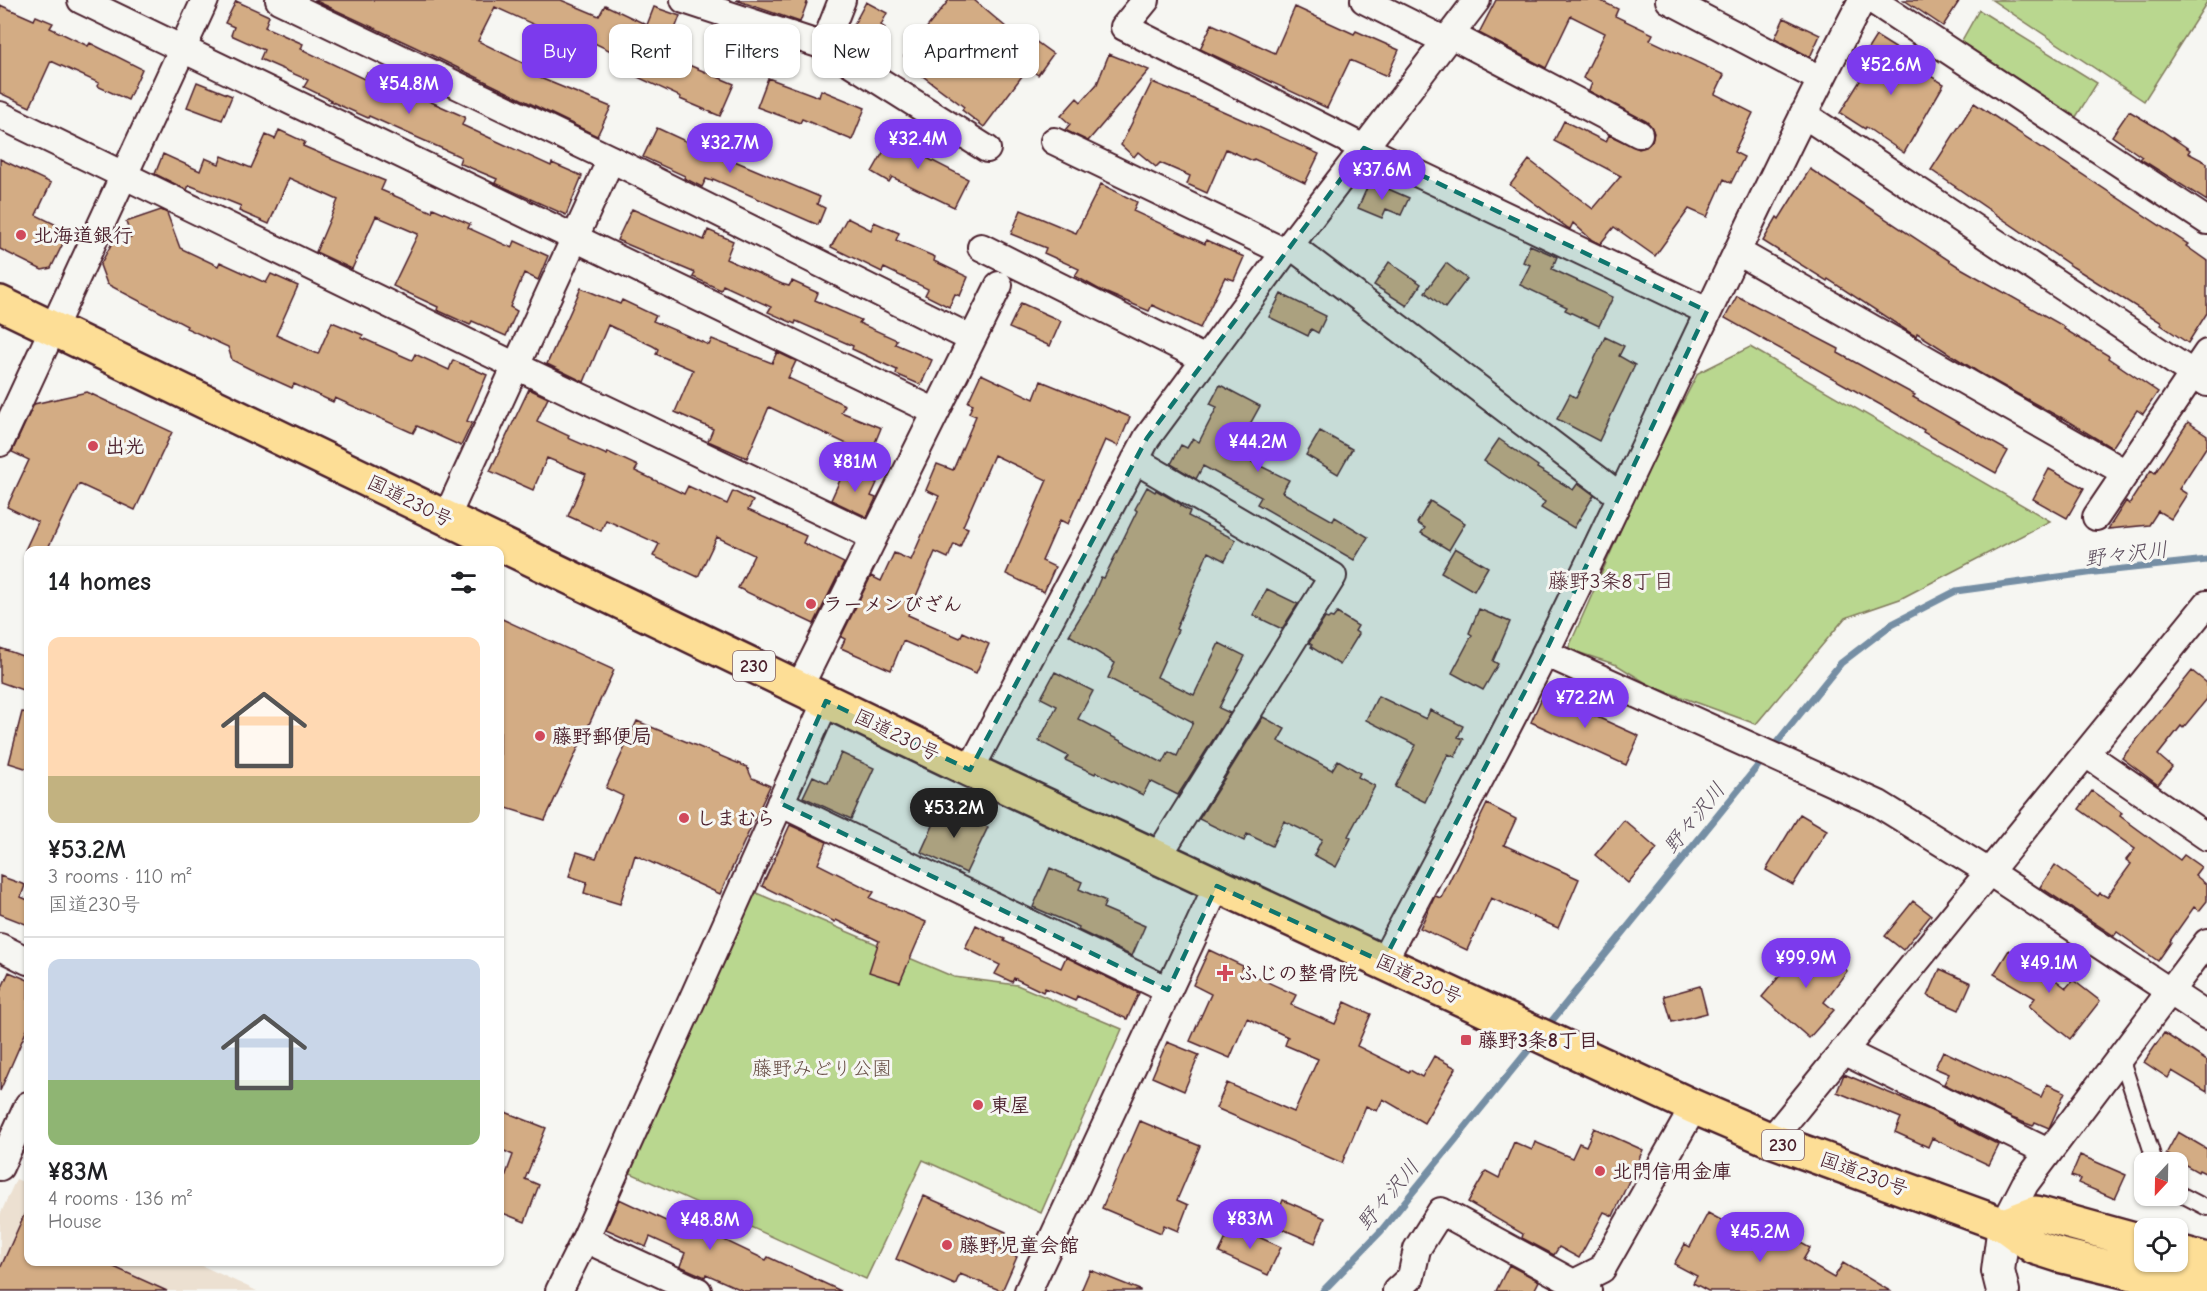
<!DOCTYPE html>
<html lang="en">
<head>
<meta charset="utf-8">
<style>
  :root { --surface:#fff; --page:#f2f2f2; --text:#202124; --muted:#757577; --line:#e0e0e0; --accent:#7c3aed }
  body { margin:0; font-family:"Comic Neue","Klee One",sans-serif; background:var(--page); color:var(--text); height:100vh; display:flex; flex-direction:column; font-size:22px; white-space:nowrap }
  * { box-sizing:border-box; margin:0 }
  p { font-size:20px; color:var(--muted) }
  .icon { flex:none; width:33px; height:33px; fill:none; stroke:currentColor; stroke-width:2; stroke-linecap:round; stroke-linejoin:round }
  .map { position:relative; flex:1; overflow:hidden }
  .details { position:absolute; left:24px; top:546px; width:480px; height:720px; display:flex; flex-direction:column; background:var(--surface); border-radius:12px; box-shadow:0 2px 4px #0004 }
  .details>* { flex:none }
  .top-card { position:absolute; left:522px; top:24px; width:570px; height:54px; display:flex; gap:12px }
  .needle { width:39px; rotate:202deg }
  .buttons { position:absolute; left:2134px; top:1152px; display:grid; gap:12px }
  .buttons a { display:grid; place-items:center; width:54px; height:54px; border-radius:12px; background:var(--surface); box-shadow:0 2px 4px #0004; font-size:30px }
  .price { position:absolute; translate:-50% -51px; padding:0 14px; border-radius:21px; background:var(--accent); color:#fff; font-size:20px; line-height:39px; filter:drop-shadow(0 2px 3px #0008) }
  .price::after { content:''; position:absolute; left:50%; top:36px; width:18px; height:14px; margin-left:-9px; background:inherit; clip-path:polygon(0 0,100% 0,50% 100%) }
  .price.selected { background:#222; color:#fff }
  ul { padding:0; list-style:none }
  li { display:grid; align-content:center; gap:12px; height:318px; padding:0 24px }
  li+li { border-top:2px solid var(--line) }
  li span { display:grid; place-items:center; height:186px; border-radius:12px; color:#555 }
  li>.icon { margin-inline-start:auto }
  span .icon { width:108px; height:108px; fill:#fffc; stroke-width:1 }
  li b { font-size:26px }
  h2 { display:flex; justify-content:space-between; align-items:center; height:72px; padding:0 24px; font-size:26px }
  .tag { padding:0 21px; border-radius:12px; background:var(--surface); box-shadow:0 2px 4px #0004; font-size:21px; line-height:54px }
  .tag.selected { background:var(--accent); color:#fff }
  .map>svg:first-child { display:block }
</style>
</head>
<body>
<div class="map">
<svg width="2207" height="1291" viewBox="0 0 2207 1291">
  <rect width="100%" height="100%" fill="#f6f6f2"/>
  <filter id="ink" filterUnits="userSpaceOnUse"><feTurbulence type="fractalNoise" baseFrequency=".0167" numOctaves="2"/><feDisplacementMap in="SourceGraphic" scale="12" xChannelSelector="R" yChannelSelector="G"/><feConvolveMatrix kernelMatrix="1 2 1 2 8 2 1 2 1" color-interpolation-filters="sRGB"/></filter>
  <g filter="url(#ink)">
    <path fill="#ece0d1" d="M16 1179 28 1184V1262H194L257 1291H0V1215Z"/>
    <path fill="#b9d78f" stroke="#827b5d" stroke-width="1.5" d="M1992 0H2207V2L2144 101Z
      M1979 10 2097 83 2076 117 1961 42Z
      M1750 347 2050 521 1900 599 1845 618 1756 724 1651 686 1617 665 1568 649 1644 477 1698 373Z
      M754 892 954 977 1017 985 1122 1029 1041 1213 923 1160 866 1279 626 1171Z"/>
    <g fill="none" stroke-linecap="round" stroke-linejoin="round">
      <path stroke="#758ea4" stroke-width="7" d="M1546 1028 1841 663 1892 624 1956 591 2095 572 2207 560
        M1323 1291 1381 1231 1535 1042"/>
    </g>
    <path fill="#d3ac84" stroke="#4a1f2b" stroke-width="1.5" d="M314 0H561L599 16 605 5 647 25 654 7 680 16 665 55 734 84 720 116 680 99 681 97 631 74 636 63 584 38 581 46 495 7 478 41 531 67 528 73 611 107 597 136 415 47Z
      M736 0H808L800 22Z
      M949 0H974L1020 39 1024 33 1053 54 1038 75 1028 68 984 127 962 110 964 107 912 68 915 64 904 56Z
      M1496 0H1599L1618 9 1615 16 1653 34 1650 40 1724 75 1715 94 1753 113 1734 152 1744 157 1731 183 1724 179 1707 217 1689 209 1655 256 1614 227 1600 244 1592 240 1573 223 1570 229 1568 228 1510 185 1529 160 1593 209 1621 176 1554 141 1564 121 1606 142 1609 135 1639 149 1646 147 1652 141 1654 133 1651 126 1646 121 1589 91 1592 83 1583 78 1605 33 1571 16 1546 68 1479 33Z
      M1904 0H1960L1943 26Z
      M236 1 269 16 265 27 303 44 301 49 364 79 367 73 393 86 396 81 431 96 429 101 465 117 462 125 551 166 552 163 582 176 566 215 495 183 497 179 459 163 461 157 369 116 368 118 330 101 331 100 304 87 308 80 260 59 264 50 231 35 234 27 225 23Z
      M866 2 887 13 881 25 885 28 872 53 846 39Z
      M0 5 34 20 36 16 53 23 50 28 88 46 90 43 142 69 128 100 97 86 99 83 51 61 30 107 0 93Z
      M1295 7 1354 34 1356 31 1399 50 1387 76 1350 60 1327 108 1200 49 1212 24 1275 53Z
      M1784 18 1820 35 1810 57 1775 38Z
      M1876 36 1905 54 1902 59 1944 84 1904 153 1866 127 1865 129 1840 113 1868 68 1859 63Z
      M1109 54 1149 70 1088 141 1065 130 1070 124 1061 116 1077 98 1081 102 1097 84Z
      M768 78 819 97 821 90 865 108 852 140 802 119 800 123 757 107Z
      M197 82 232 96 222 120 187 107Z
      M1152 82 1207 104 1319 154 1305 183 1254 159 1253 161 1226 149 1207 193 1187 184 1190 176 1160 163 1156 167 1138 152 1134 157 1121 145Z
      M1974 103 2188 244 2186 246 2207 261V313L2188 343 2161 325 2162 323 2073 267 1931 170Z
      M2129 111 2161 130 2190 150 2188 153 2207 163V201L2147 163 2140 159 2142 157 2112 136Z
      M657 128 698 147 702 137 734 151 730 159 820 197 817 204 825 208 818 225 713 179 712 181 706 179 702 187 684 178 685 176 643 157Z
      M897 128 923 142 917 153 968 179 954 207 892 177 889 182 872 172Z
      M279 130 305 142 303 146 331 158V159L385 181 381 190 432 212 433 208 470 224 468 228 512 248 515 241 548 256 538 280 524 273 510 307 517 311 506 336 472 321 470 325 437 310 438 307 393 286 418 234 376 216 352 269 316 252 338 200 289 178 269 224 239 211 241 206 189 185 187 190 155 174 163 154 200 171 205 158 219 164 222 156 251 168 266 135 275 139Z
      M0 159 51 183 36 215 69 231 51 268 42 270 0 249Z
      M1810 169 1959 267 2065 327 2064 329 2109 356 2108 358 2158 392 2143 414 2137 410 2112 448 2061 417V418L1978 372 1917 333 1916 336 1912 334 1828 279 1827 281 1763 241 1777 217 1779 219Z
      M1370 181 1409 198 1401 215 1386 209 1382 218 1358 208Z
      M1101 184 1137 202 1133 211 1205 244 1206 240 1244 257 1234 280 1225 277 1200 328 1152 305 1149 311 1102 291 1075 276 1079 269 1044 253 1046 248 1011 234 1021 210 1076 233Z
      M632 209 704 240 708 230 733 241 726 259 782 284 789 286 792 281 818 293 815 300 861 320 859 323 897 340 895 344 932 360 921 385 896 374 897 370 852 349 853 346 796 321 795 324 768 312 771 307 723 285 721 290 693 277 695 273 617 240Z
      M161 210 167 213 180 248 218 266 220 262 266 283 271 274 298 286 276 335 318 354 332 322 363 335 362 338 412 360 415 354 449 370 453 360 487 375 467 421 472 423 461 446 417 426 413 433 335 398 333 402 294 384 292 388 250 369 232 360 228 347 186 328 187 326 107 284 100 265 112 243 131 237 126 222Z
      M847 218 871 230 874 222 899 233 896 240 935 257 934 261 968 277 960 296 955 294 949 307 925 295 928 289 884 268 882 272 831 247Z
      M1530 245 1557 257 1552 269 1613 297 1599 326 1565 310 1567 307 1520 285 1530 265 1523 262Z
      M1389 262 1421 284 1407 306 1374 285Z
      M1446 263 1467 279 1445 308 1425 292Z
      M581 288 620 304 622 300 656 316 653 321 709 345 712 339 772 363 777 352 796 361 788 378 845 405 841 412 881 428 870 455 769 407 747 458 708 441 713 429 675 412 693 370 656 354 658 349 653 346 608 325 584 382 547 364Z
      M1281 294 1326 316 1318 333 1311 329 1308 336 1269 317Z
      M1737 296 1839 349 1838 353 1915 395 1913 397 2008 451 1996 473 1923 432 1924 430 1888 409 1725 318Z
      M1021 303 1061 321 1050 346 1009 328Z
      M1605 337 1624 346 1619 356 1635 365 1599 441 1557 419 1570 394 1576 398Z
      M981 374 1034 399 1041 381 1130 417 1118 446 1105 440 1068 524 1060 520 1042 561 1055 567 1044 592 1006 574 1047 480 994 455 963 526 968 528 960 547 954 544 948 558 935 552 908 615 960 638 963 632 989 644 976 673 903 641 891 670 841 648 845 639 841 637 871 576 881 581 894 553 911 560 939 496 926 490 937 464 953 470 976 416 969 413 973 404 968 402Z
      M1220 385 1260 406 1234 453 1289 480 1282 492 1333 521 1335 517 1368 537 1354 560 1257 504 1261 497 1203 466 1196 479 1171 464 1181 445 1187 448 1193 438 1199 442 1217 407 1210 404Z
      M529 389 548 398 537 421 569 436 568 438 607 455 608 452 638 466 635 471 684 494 688 486 727 504 733 491 753 501 748 510 806 536 803 543 844 563 814 624 738 588 754 555 717 537 698 577 653 556 659 544 606 520 601 531 568 516 586 474 547 458 533 490 490 471Z
      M87 392 172 432 135 510 79 484 47 550H25L38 522 7 507 29 460 12 452 34 404Z
      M2188 422 2207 435V446L2179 489 2187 494 2171 519 2158 511 2149 525 2108 529 2126 501 2129 504 2151 470 2155 473Z
      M1320 431 1352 449 1338 474 1306 455Z
      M1499 439 1538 466 1537 468 1573 490 1578 483 1594 495 1574 528 1541 508 1545 502 1484 461Z
      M845 469 877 483 871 496 876 498 867 517 831 500Z
      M2049 469 2084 488 2067 518 2033 499Z
      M1147 487 1155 492 1156 490 1182 505 1181 506 1190 511 1188 516 1236 540 1225 561 1208 552 1176 629 1178 630 1157 677 1194 695 1219 643 1245 656 1219 708 1230 713 1178 795 1150 781 1143 795 1096 772 1095 774 1065 760 1068 756 1039 741 1057 706 1041 698 1055 672 1093 691 1078 719 1163 763 1169 752 1177 756 1193 722 1108 678 1115 663 1069 635 1092 598 1101 577 1104 578 1137 511 1135 509Z
      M1430 501 1465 523 1449 550 1421 533 1425 528 1417 523Z
      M1455 548 1488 567 1474 591 1441 572Z
      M1267 589 1298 604 1282 629 1253 615Z
      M1479 609 1510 622 1493 661 1498 664 1483 690 1452 673 1472 635 1469 633Z
      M1337 613 1358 626 1355 631 1359 634 1340 665 1311 647 1312 645 1309 643 1325 618 1328 619 1330 617 1333 618Z
      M500 618 614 670 545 820 500 806Z
      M0 648 28 658V692L0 682Z
      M2192 671 2207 683V699L2183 728 2181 726 2158 755 2172 767 2158 785 2122 758Z
      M1544 693 1639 736 1626 765 1531 722Z
      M1378 696 1426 719 1430 710 1463 726 1458 737 1464 739 1455 757 1448 754 1425 802 1395 787 1416 745 1366 720Z
      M22 712 28 713V769L9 763Z
      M1263 717 1285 729 1278 741 1332 770 1338 760 1360 773 1358 777 1375 786 1348 836 1351 838 1336 867 1314 855 1322 839 1284 821 1272 846 1247 834 1244 841 1199 819Z
      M637 721 747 767 752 778 770 786 720 894 635 855 620 904 584 893 587 882 569 876 577 852 596 858 623 796 606 788Z
      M841 753 874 768 851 819 803 797 813 776 828 783Z
      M2092 791 2122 813 2120 816 2180 860 2184 855 2201 867 2195 875 2207 885V901L2199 911 2194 907 2170 941 2171 942 2158 961 2117 932 2114 936 2040 887 2055 865 2098 896 2100 893 2107 897 2131 864 2126 860 2135 849 2079 809Z
      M1487 804 1516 819 1504 845 1579 879 1558 928 1491 898 1467 950 1420 928 1435 896 1441 898Z
      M942 806 988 827 966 873 921 852Z
      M1800 814 1827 830 1793 885 1766 870Z
      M1624 820 1657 849 1628 883 1595 855Z
      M790 825 827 842 818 864 874 892 870 898 926 922 900 982 869 972 879 941 836 920 835 922 762 886Z
      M1050 868 1082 882 1079 889 1106 901 1103 908 1145 926 1132 956 1078 930 1079 927 1033 907Z
      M0 876 25 885 21 897 28 900V925L0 914Z
      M1913 901 1931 915 1903 950 1885 936Z
      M976 925 1005 939 1004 941 1061 968 1066 957 1139 993 1127 1019 1077 996 1075 1001 1045 988 1043 992 1014 978 1012 982 995 974 1000 965 965 948Z
      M1808 942 1847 971 1824 1002 1834 1010 1809 1038 1762 997Z
      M1209 950 1243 966 1241 970 1296 995 1291 1005 1335 1024 1345 1002 1371 1014 1357 1046 1409 1072 1410 1070 1422 1077 1434 1056 1456 1068 1424 1123 1383 1099 1377 1111 1366 1106 1342 1163 1216 1108 1227 1083 1294 1112 1318 1059 1285 1045 1288 1037 1247 1018 1230 1058 1190 1041 1211 994 1193 985Z
      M2009 950 2040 968 2066 988 2073 980 2100 1001 2070 1039 2029 1006 2035 998 1994 974Z
      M1940 969 1971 983 1959 1010 1928 996Z
      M9 972 28 980V1027L0 1091V992Z
      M1700 986 1707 1013 1672 1022 1664 996Z
      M2164 1033 2207 1061V1092L2172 1071 2168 1078 2144 1062Z
      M1167 1042 1199 1055 1184 1091 1152 1077Z
      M1943 1051 2041 1097 2047 1084 2065 1092 2049 1128 2035 1122 2033 1126 2012 1118 1944 1084 1949 1074 1935 1068Z
      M1844 1074 1932 1111 1999 1145 1989 1165 1932 1138 1928 1147 1895 1132 1901 1118 1837 1092Z
      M500 1110 546 1128 525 1179 539 1185 525 1222 500 1212V1191L513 1155 500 1149Z
      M1140 1121 1200 1146 1177 1200 1188 1205 1178 1231 1164 1225 1161 1233 1102 1208Z
      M1594 1128 1643 1150 1613 1216 1604 1212 1579 1258 1559 1247 1554 1255 1522 1238 1523 1234 1468 1202 1486 1171 1499 1178 1514 1142 1532 1150 1535 1142 1572 1158 1579 1143 1586 1146Z
      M2178 1132 2207 1149V1174L2199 1170 2198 1172 2166 1154Z
      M2080 1155 2126 1175 2115 1199 2078 1183 2080 1179 2071 1176Z
      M924 1196 1006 1232 998 1249 1017 1257 1002 1291 960 1274 955 1285 896 1259Z
      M619 1199 668 1222 675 1207 726 1230 722 1239 766 1260 768 1257 841 1291H744L706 1274 705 1277 680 1266 685 1253 650 1237 646 1247 606 1229Z
      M1283 1200 1325 1218 1315 1243 1273 1225Z
      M28 1206V1262H103L167 1291H0V1269Z
      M1708 1213 1759 1241 1762 1236 1766 1238 1772 1227 1810 1248 1803 1260 1834 1278 1843 1263 1890 1291H1708L1693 1283 1697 1276 1674 1264 1685 1244 1690 1247Z
      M1232 1225 1281 1247 1268 1275 1219 1253Z
      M1509 1265 1539 1281 1534 1291H1496Z
      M1090 1270 1140 1290V1291H1081Z"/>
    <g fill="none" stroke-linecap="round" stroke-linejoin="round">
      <g stroke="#4a1f2b" stroke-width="18">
        <path id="service" d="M2121 1057 2155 1162
          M2178 1193 2207 1208"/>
      </g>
      <g stroke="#4a1f2b" stroke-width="30">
        <path id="minor" d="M81 0 936 412
          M279 0 611 159 972 339
          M684 0 824 46 987 149
          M1146 0 1124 27 1364 148 1707 311
          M1364 0 1446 41
          M1669 0 1820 79
          M1872 0 2207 221
          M1451 35 1639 134
          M824 46 842 0
          M1803 114 2207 383
          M0 115 516 366 874 537
          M1054 141 1285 252
          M1290 245 1620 496
          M981 247 1205 359
          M1738 252 2126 473
          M0 443 205 0
          M1135 460 1333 576 1157 858
          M2096 517 2207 353
          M446 518 611 159
          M1545 653 1879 804 1989 872 2207 1016
          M799 688 999 285
          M2086 754 2207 837
          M970 770 1147 438 1290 245 1477 0
          M780 803 1168 990
          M0 947 28 961
          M1383 962C1437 859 1494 756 1546 651 1653 435 1750 214 1862 0
          M1843 1051 2048 1152
          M1771 1140 2207 604
          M0 1167 28 1105
          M2004 1225 2025 1184 2207 942
          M585 1239 698 1291
          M559 1291 585 1239 826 701
          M1028 1291 1217 886
          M1396 1291 1411 1277 1417 1249 1441 1211 1588 1291
          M1571 1291 1574 1283 1602 1269 1694 1107"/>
      </g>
      <g stroke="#4a1f2b" stroke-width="36">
        <path id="tertiary" d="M2003 1291 1998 1271 2004 1225"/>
      </g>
      <g stroke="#4a1f2b" stroke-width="38">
        <path id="trunk" d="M0 303 970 770 1694 1107 1771 1140 2004 1225 2034 1247 2059 1255 2206 1291
          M2004 1225 2036 1213 2145 1243
          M2178 1252 2207 1260"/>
      </g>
      <use href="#service" stroke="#f6f6f2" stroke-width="14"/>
      <use href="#minor" stroke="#f6f6f2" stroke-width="26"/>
      <use href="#tertiary" stroke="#f6f6f2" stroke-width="32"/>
      <use href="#trunk" stroke="#fdde96" stroke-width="33"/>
    </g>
  </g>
  <path fill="#0f766e" fill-opacity="0.2" stroke="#0f766e" stroke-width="4.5" stroke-dasharray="12 8" stroke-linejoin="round" d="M1364 148 1707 311 1545 653 1383 962 1217 886 1168 990 780 803 826 701 970 770 1147 438Z"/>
  <g fill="#d1495b" stroke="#f6f6f2" stroke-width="2">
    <circle cx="21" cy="235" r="6"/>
    <circle cx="93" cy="446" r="6"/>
    <circle cx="811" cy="604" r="6"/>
    <circle cx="540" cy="736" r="6"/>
    <circle cx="684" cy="818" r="6"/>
    <path d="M1222 964h6v6h6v6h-6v6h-6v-6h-6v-6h6z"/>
    <rect x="1460" y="1034" width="12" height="12" rx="3"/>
    <circle cx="978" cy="1105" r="6"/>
    <circle cx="1600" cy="1171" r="6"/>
    <circle cx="947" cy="1245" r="6"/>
  </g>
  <g text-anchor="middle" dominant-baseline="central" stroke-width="6" stroke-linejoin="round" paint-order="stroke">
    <g fill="#f6f6f2" stroke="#7e6067" stroke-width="1.5">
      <rect x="733" y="651" width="42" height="30" rx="4.5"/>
      <rect x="1762" y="1130" width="42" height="30" rx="4.5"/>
    </g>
    <g font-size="18" font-weight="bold" fill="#4a1f2b">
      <text x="754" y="666">230</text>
      <text x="1783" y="1145">230</text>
    </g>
    <g font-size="20" font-weight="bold" fill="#4a1f2b" stroke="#f6f6f2" text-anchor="start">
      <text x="33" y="235">北海道銀行</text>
      <text x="105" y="446">出光</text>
      <text x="823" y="604">ラーメンびざん</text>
      <text x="552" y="736">藤野郵便局</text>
      <text x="696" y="818">しまむら</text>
      <text x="1238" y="973">ふじの整骨院</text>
      <text x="1478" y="1040">藤野3条8丁目</text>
      <text x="990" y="1105">東屋</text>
      <text x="1612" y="1171">北門信用金庫</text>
      <text x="959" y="1245">藤野児童会館</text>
    </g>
    <g font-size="20" fill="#4a1f2b" stroke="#f6f6f2">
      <text transform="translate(410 501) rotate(26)">国道230号</text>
      <text transform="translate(897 735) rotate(26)">国道230号</text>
      <text transform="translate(1419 979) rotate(25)">国道230号</text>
      <text transform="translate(1864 1174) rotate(20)">国道230号</text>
    </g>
    <g font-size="20" fill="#664d44" stroke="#f6f6f2">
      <text x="822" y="1068">藤野みどり公園</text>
    </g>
    <g font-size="21" font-style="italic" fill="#5c4d5d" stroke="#f6f6f2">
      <text transform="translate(2126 554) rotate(-7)">野々沢川</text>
      <text transform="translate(1694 818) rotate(-51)">野々沢川</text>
      <text transform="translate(1388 1195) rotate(-50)">野々沢川</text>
    </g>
    <g font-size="21" fill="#4a1f2b" stroke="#f6f6f2">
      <text x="1611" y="581">藤野3条8丁目</text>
    </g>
  </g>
</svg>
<div class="buttons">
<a><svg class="needle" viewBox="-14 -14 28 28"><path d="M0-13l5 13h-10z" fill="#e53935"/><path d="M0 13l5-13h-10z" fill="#757577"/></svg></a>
<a><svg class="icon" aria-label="locate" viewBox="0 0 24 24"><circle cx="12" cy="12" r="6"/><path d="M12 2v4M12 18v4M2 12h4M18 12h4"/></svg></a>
</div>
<b class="price" style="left:1891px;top:96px">¥52.6M</b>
<b class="price" style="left:409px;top:115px">¥54.8M</b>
<b class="price" style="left:918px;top:170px">¥32.4M</b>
<b class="price" style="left:730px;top:174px">¥32.7M</b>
<b class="price" style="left:1382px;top:201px">¥37.6M</b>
<b class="price" style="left:1258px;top:473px">¥44.2M</b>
<b class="price" style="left:855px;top:493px">¥81M</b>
<b class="price" style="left:1585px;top:729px">¥72.2M</b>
<b class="price selected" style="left:954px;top:839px">¥53.2M</b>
<b class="price" style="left:1806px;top:989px">¥99.9M</b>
<b class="price" style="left:2049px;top:994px">¥49.1M</b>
<b class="price" style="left:1250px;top:1250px">¥83M</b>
<b class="price" style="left:710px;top:1251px">¥48.8M</b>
<b class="price" style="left:1760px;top:1263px">¥45.2M</b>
<div class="top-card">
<a class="tag selected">Buy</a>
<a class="tag">Rent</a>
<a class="tag">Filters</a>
<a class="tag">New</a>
<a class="tag">Apartment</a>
</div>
<section class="details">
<h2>14 homes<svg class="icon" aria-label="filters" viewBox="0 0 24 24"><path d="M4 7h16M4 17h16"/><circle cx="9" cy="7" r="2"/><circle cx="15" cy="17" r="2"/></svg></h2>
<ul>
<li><span style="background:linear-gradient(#ffd9b3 75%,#c2b280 0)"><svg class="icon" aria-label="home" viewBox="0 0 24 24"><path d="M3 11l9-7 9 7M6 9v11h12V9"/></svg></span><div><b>¥53.2M</b><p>3 rooms · 110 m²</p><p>国道230号</p></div></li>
<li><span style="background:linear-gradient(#c9d6e8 65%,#8fb573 0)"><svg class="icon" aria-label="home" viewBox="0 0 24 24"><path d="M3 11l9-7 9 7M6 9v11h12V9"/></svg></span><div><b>¥83M</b><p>4 rooms · 136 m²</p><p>House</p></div></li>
</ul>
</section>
</div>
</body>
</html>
